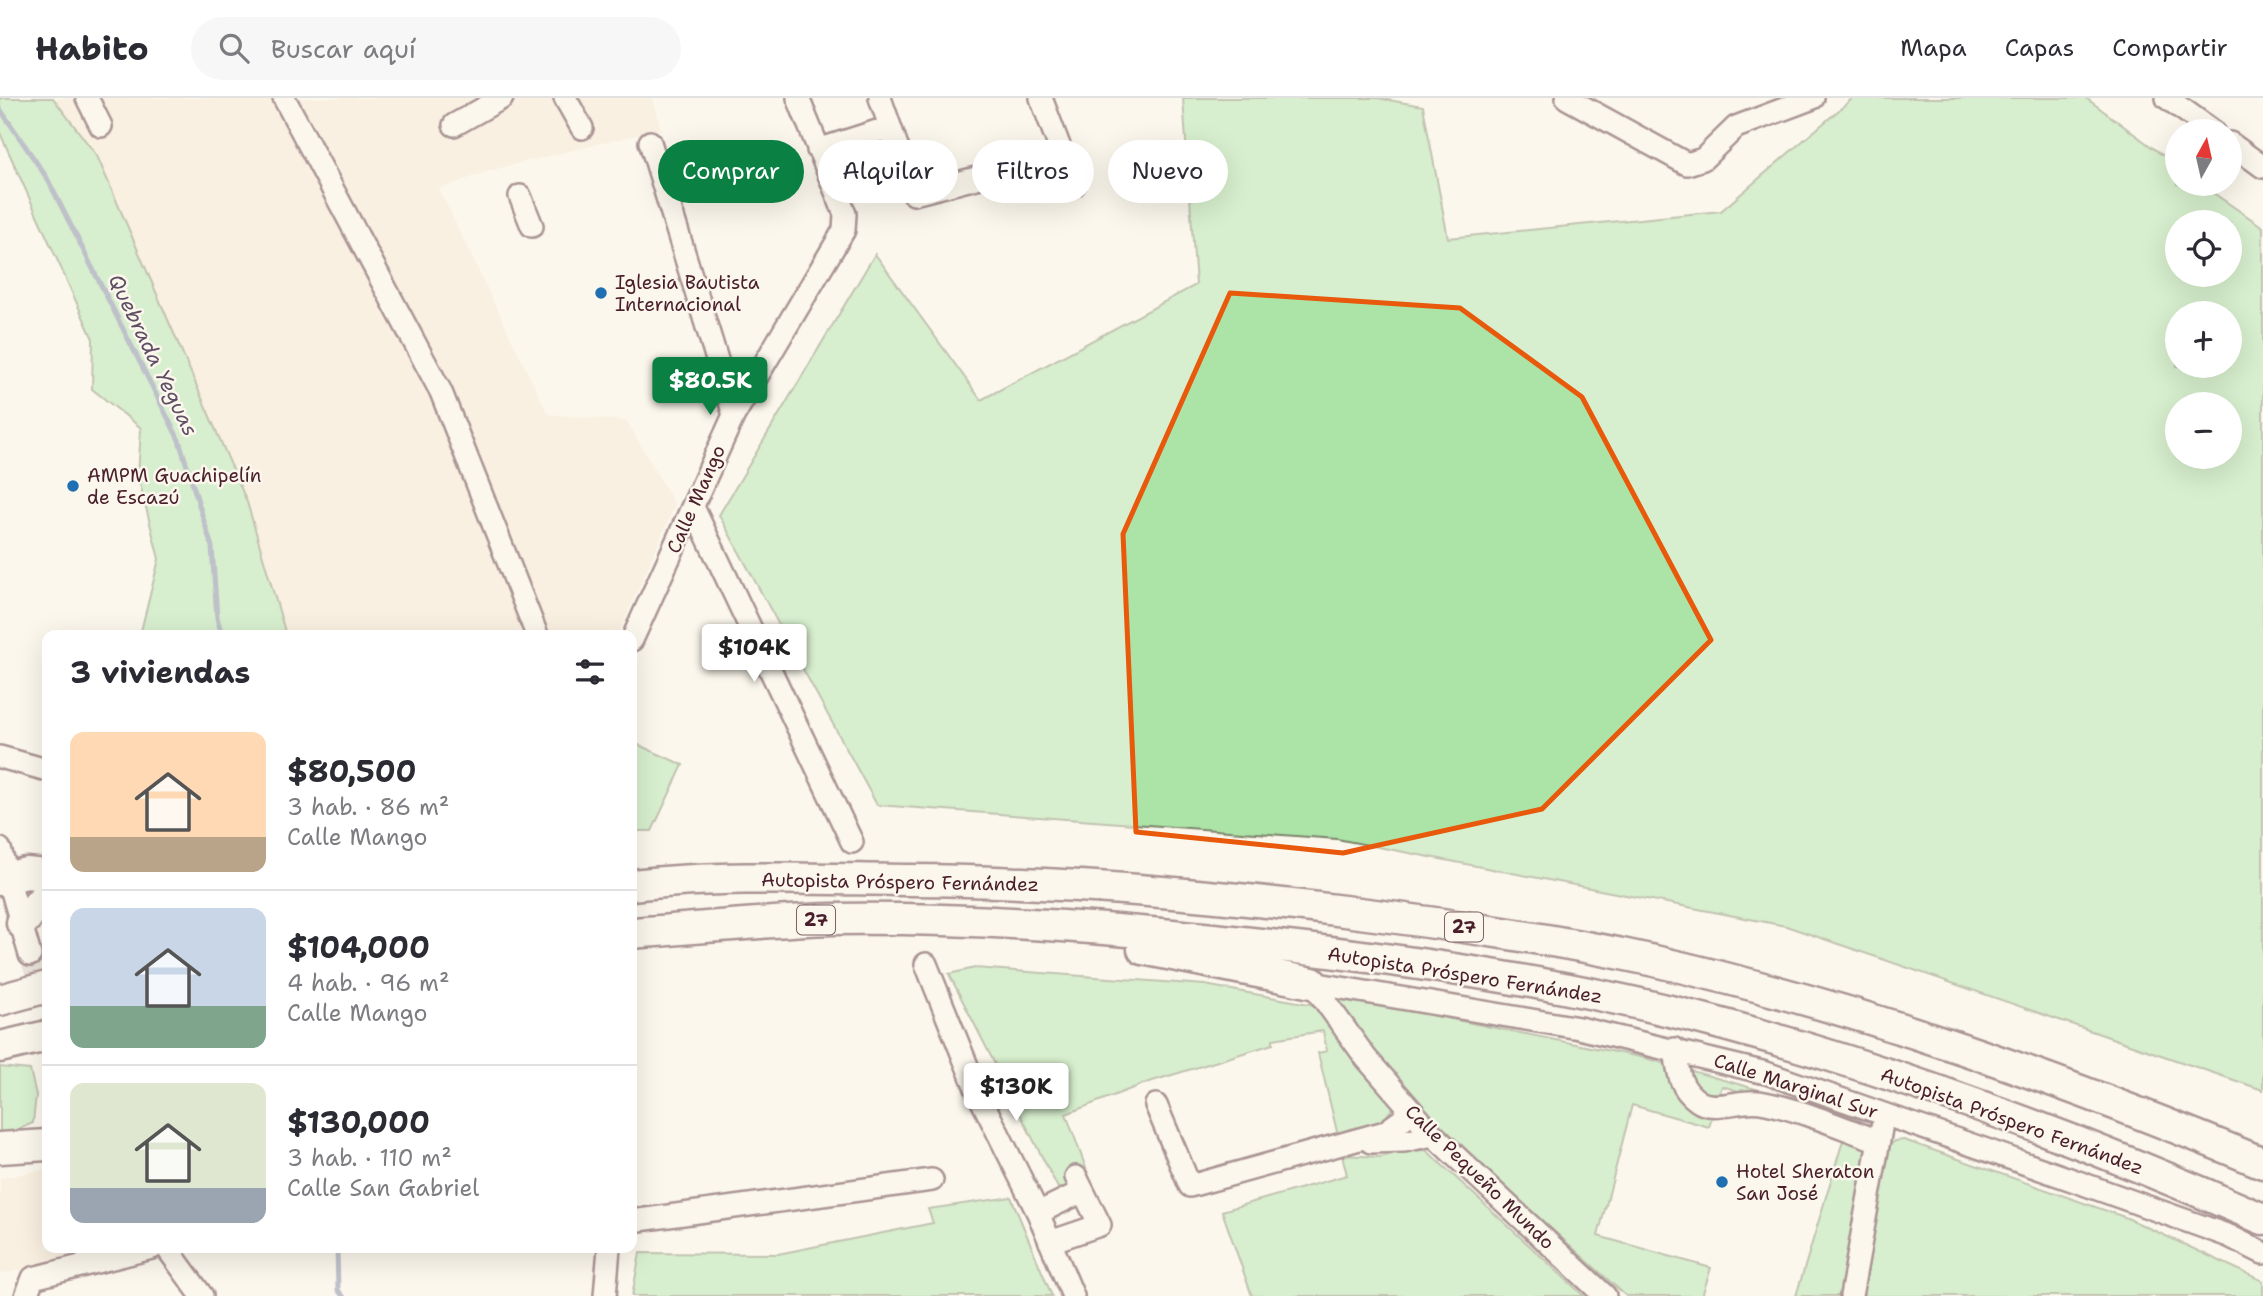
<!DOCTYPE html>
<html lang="es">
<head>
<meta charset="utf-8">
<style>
  :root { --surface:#fff; --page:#f7f7f7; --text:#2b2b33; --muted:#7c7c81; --line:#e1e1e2; --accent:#0b8043 }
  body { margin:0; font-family:"Shantell Sans",sans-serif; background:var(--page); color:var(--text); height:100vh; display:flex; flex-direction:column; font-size:26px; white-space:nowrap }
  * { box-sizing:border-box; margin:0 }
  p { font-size:23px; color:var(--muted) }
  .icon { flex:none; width:38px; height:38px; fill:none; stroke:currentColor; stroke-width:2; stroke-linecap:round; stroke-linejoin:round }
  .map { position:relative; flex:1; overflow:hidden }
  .side { position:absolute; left:42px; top:532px; width:595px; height:623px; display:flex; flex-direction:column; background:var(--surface); border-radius:14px; box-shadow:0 7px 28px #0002 }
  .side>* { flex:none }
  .hud { position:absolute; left:658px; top:42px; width:665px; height:63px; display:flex; gap:14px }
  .needle { width:46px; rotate:8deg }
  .tools { position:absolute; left:2165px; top:21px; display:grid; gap:14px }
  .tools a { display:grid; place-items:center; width:77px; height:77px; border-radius:50%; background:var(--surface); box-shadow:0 7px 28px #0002; font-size:35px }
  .price { position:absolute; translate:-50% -60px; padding:0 16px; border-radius:7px; background:#fff; color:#222; font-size:23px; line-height:46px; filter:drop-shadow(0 2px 4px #0008) }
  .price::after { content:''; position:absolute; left:50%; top:42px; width:21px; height:16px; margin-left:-10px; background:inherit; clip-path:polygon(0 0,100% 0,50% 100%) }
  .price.active { background:var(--accent); color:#fff }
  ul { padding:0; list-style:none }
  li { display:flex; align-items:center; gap:21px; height:175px; padding:0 28px }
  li+li { border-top:2px solid var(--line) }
  li span { display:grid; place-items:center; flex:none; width:196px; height:140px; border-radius:14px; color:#555 }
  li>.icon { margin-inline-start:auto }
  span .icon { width:84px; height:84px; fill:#fffc; stroke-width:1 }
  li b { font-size:30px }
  h2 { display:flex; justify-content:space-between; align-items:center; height:84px; padding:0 28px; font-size:30px }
  .pill { padding:0 24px; border-radius:32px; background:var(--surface); box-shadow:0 7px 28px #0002; font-size:24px; line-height:63px }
  .pill.active { background:var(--accent); color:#fff }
  header { display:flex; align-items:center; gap:42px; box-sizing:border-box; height:98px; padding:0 35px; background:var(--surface); border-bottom:2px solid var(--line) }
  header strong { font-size:33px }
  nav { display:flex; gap:38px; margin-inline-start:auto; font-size:24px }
  .search { width:490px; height:63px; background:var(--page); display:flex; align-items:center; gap:18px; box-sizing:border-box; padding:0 24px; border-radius:38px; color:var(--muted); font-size:26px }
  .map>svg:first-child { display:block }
</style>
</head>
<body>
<header>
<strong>Habito</strong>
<div class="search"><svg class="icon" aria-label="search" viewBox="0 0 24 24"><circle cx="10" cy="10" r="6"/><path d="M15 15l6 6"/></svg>Buscar aquí</div>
<nav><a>Mapa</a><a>Capas</a><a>Compartir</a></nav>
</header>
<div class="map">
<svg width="2263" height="1198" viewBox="0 0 2263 1198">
  <rect width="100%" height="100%" fill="#fbf7ec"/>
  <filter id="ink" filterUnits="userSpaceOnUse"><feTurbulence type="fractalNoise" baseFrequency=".0143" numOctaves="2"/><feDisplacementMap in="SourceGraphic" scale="14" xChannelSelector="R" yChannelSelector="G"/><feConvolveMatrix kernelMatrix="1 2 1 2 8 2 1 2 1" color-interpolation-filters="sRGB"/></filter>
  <g filter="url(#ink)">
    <path fill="#f6e6d3" d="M53 0H653L661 31 492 72 439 91 548 316 627 323 675 407 618 537H286L247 404 162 208 97 58Z
      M47 1071V1150H129L0 1176V1080Z"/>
    <path fill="#ace4a8" stroke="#7b826a" stroke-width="2" fill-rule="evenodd" d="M0 0H53L97 58 162 208 247 404 286 537H140L159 461 138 378 141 330 92 291 93 241 0 35Z
      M1183 0H1377L1423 8 1448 140 1721 113 1853 0H2086L2177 68V86H2200L2263 129V992L1786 828 1337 741 877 707 719 417 875 156 981 302 1196 187ZM2230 124V177H2177V124ZM2177 215H2230V268H2177ZM2230 306V359H2177V306Z
      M632 644 683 667 652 733H632Z
      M975 870 1205 887 1320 908 1397 1005 1376 1031 1339 1042 1318 955 1327 953 1323 933 1273 941V946L1146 985 1066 1016 1090 1081 1064 1102 949 876Z
      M1337 898 1645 960 1842 1015 1861 1023 1870 1032 1841 1198H1796L1848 1026 1722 988 1709 1029 1632 1007 1598 1138 1711 1170 1702 1198H1626L1494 1079 1390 977 1337 908Z
      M0 969 30 972 36 997 33 1025 12 1034 0 1035Z
      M1904 1042 2127 1120 2263 1183V1198H1859L1887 1049 1895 1043Z
      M1426 1052 1584 1198H1252L1222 1113 1347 1077 1342 1057 1381 1059 1403 1053Z
      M1011 1099 1052 1198H632L640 1155 778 1156 933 1125 928 1111Z"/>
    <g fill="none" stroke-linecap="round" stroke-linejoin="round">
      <path stroke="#737e9e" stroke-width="5" d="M0 11 47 80 179 342 212 449 217 520 222 537
        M337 1150 338 1192 343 1198"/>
      <path stroke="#d8ccc5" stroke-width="21" stroke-dasharray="21 10" stroke-linecap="butt" d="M30 857 47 910"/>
      <g stroke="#4a1f2b" stroke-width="26">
        <path id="minor" d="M87 0 101 28
          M284 0 441 294 537 537
          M565 0 582 30
          M880 0 914 96 1062 58
          M1041 0 1074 87
          M1567 0 1687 66 1703 61 1736 29 1813 0
          M2167 0 2213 33
          M454 27 502 0
          M650 44 734 317
          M2230 45 2263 69
          M818 52 890 29
          M520 98 532 128
          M693 409 852 744
          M632 542 734 317 844 132 845 116 798 0
          M0 659 47 672
          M0 751 30 857
          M926 866 978 995 1038 1115 1073 1198
          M1312 885 1579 930 1766 975 2078 1084 2229 1138 2263 1155
          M1312 885 1366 960 1433 1037 1605 1198
          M1675 951C1678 973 1679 990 1698 1003 1713 1014 1741 1001 1760 1004 1800 1011 1841 1030 1879 1043
          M1156 1007 1190 1088 1385 1034 1403 1021 1408 1010
          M1371 1044 1404 1043 1433 1037
          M1038 1115 1083 1093
          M632 1123 932 1082
          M1050 1144 1100 1127 1076 1079
          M167 1150 202 1198
          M26 1198 33 1180 152 1150
          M605 1198 609 1150
          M1851 1198 1881 1031"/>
      </g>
      <g stroke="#4a1f2b" stroke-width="35">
        <path id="highway" d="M0 782 26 775 47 777
          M632 787C723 777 817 781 909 782 1055 783 1199 795 1344 813 1446 826 1549 840 1650 862 1860 909 2065 983 2263 1065
          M22 825 47 796
          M632 835C699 830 766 823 833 821 979 819 1125 831 1270 847 1422 864 1577 887 1725 927 1909 977 2089 1045 2263 1121
          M1143 851 1312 885
          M0 902 47 889
          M0 949 47 938
          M0 1050 47 1047"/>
      </g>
      <use href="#minor" stroke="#fbf7ec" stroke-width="21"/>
      <use href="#highway" stroke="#fbf7ec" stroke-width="30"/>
    </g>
  </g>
  <path d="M0 0H2263V1198H0ZM1230 195 1460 210 1582 299 1711 542 1542 711 1343 755 1136 734 1123 436Z" fill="#fbf7ec" fill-opacity=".55" fill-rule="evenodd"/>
  <path fill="none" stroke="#e8590c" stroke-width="5" stroke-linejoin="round" d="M1230 195 1460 210 1582 299 1711 542 1542 711 1343 755 1136 734 1123 436Z"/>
  <g fill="#1f6fb2" stroke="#fbf7ec" stroke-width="2.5">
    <circle cx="601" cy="195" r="7"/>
    <circle cx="73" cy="388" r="7"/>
    <circle cx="1722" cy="1084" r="7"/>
  </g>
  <g text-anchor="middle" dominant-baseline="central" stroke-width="5" stroke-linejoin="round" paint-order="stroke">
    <g fill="#fbf7ec" stroke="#7f6065" stroke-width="2">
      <rect x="797" y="807.5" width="38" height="29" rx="5"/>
      <rect x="1445" y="814.5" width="38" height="29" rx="5"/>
    </g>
    <g font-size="18" font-weight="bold" fill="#4a1f2b">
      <text x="816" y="822">27</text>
      <text x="1464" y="829">27</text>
    </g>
    <g font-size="19" fill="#4a1f2b" stroke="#fbf7ec" text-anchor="start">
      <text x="615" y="184">Iglesia Bautista<tspan x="615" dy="22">Internacional</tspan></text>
      <text x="87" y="377">AMPM Guachipelín<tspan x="87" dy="22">de Escazú</tspan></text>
      <text x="1736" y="1073">Hotel Sheraton<tspan x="1736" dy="22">San José</tspan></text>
    </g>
    <g font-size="19" fill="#4a1f2b" stroke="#fbf7ec">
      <text transform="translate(696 401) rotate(-66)">Calle Mango</text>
      <text transform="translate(900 784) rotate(1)">Autopista Próspero Fernández</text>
      <text transform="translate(1465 877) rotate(9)">Autopista Próspero Fernández</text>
      <text transform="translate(1796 988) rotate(18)">Calle Marginal Sur</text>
      <text transform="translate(2012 1023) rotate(20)">Autopista Próspero Fernández</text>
      <text transform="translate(1480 1079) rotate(44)">Calle Pequeño Mundo</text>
    </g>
    <g font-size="21" font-style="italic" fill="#5f4f64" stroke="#fbf7ec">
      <text transform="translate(153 257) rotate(64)">Quebrada Yeguas</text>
    </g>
  </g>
</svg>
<div class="tools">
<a><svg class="needle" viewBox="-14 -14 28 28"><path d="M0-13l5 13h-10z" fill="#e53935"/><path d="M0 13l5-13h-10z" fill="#7c7c81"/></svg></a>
<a><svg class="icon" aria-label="locate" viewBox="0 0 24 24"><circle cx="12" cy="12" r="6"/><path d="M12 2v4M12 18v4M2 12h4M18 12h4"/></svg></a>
<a>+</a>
<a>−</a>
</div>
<b class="price active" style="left:710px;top:319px">$80.5K</b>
<b class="price" style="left:754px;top:586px">$104K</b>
<b class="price" style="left:1016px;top:1025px">$130K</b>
<div class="hud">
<a class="pill active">Comprar</a>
<a class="pill">Alquilar</a>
<a class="pill">Filtros</a>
<a class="pill">Nuevo</a>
</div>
<section class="side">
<h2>3 viviendas<svg class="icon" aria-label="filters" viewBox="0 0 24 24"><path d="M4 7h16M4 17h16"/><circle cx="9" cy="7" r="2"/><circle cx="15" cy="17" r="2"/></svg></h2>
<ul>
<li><span style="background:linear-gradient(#ffd9b3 75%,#b9a48a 0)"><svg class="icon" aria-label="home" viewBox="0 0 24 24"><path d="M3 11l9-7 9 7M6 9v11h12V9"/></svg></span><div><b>$80,500</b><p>3 hab. · 86 m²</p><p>Calle Mango</p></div></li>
<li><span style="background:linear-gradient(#c9d6e8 70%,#7fa58c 0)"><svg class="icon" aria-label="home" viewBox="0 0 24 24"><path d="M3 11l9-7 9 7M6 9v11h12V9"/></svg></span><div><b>$104,000</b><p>4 hab. · 96 m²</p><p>Calle Mango</p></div></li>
<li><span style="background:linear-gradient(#dfe7d0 75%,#9aa5b1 0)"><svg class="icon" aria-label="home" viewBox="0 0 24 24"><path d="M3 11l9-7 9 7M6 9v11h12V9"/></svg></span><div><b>$130,000</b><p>3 hab. · 110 m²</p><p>Calle San Gabriel</p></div></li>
</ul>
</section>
</div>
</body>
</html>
